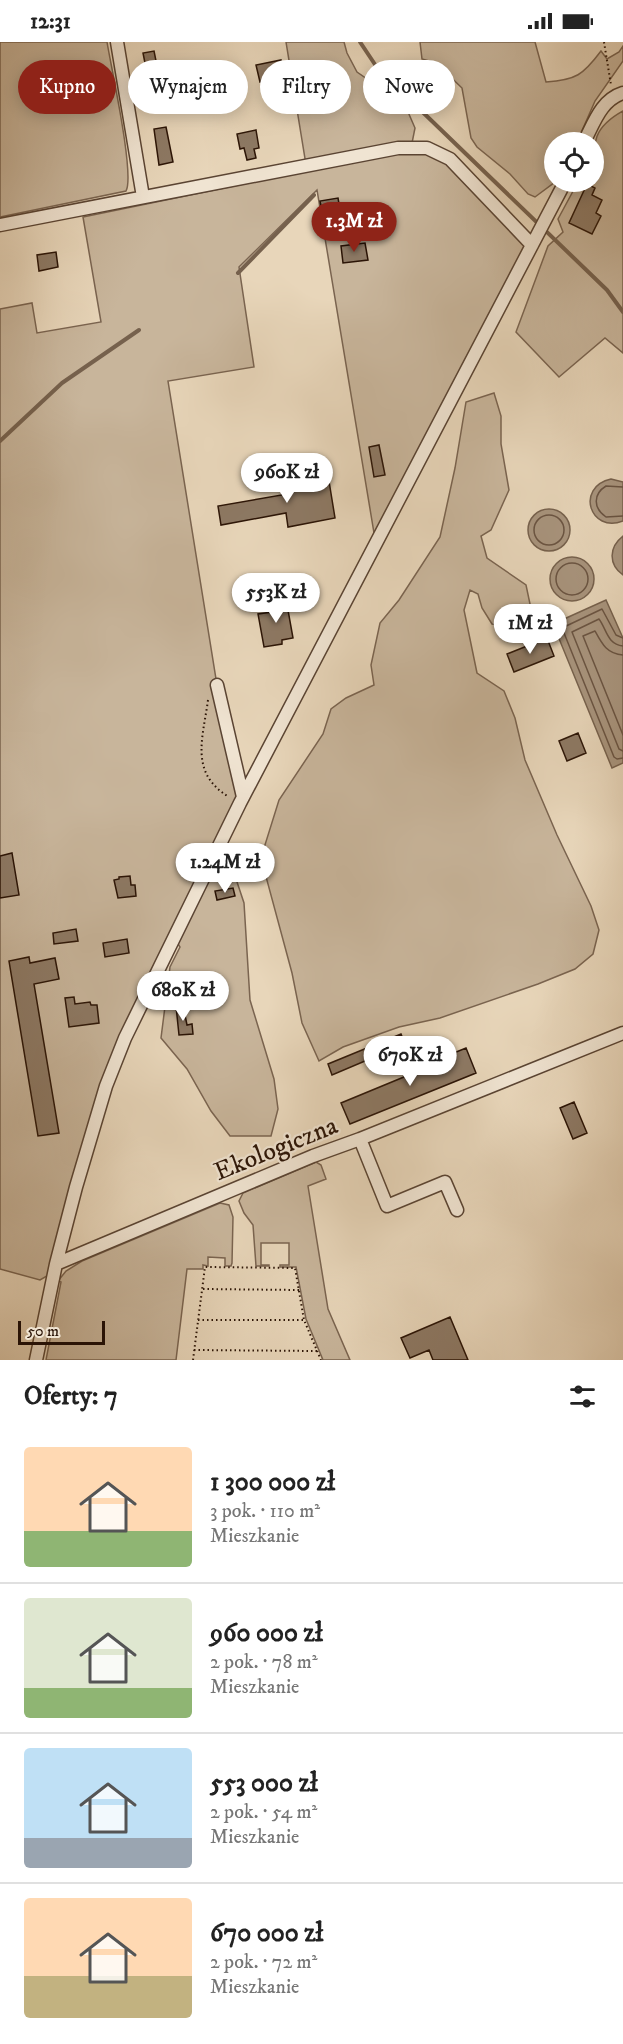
<!DOCTYPE html>
<html lang="pl">
<head>
<meta charset="utf-8">
<style>
  :root { --surface:#fff; --page:#f6f6f6; --text:#222; --muted:#767676; --line:#e0e0e0; --accent:#8f2418 }
  body { margin:0; font-family:"IM FELL DW Pica",serif; background:var(--page); color:var(--text); height:100vh; display:flex; flex-direction:column; font-size:22px; white-space:nowrap }
  * { box-sizing:border-box; margin:0 }
  p { font-size:20px; color:var(--muted) }
  .icon { flex:none; width:33px; height:33px; fill:none; stroke:currentColor; stroke-width:2; stroke-linecap:round; stroke-linejoin:round }
  .map { position:relative; height:1318px; overflow:hidden }
  .drawer { display:flex; flex-direction:column; background:var(--surface); flex:1 }
  .drawer>* { flex:none }
  .top-card { position:absolute; left:18px; top:18px; width:588px; height:54px; display:flex; gap:12px }
  .tools { position:absolute; left:544px; top:90px; display:grid; gap:12px }
  .tools a { display:grid; place-items:center; width:60px; height:60px; border-radius:50%; background:var(--surface); box-shadow:0 3px 15px #0003; font-size:30px }
  .scale { position:absolute; left:18px; bottom:15px; width:87px; box-sizing:border-box; padding-left:6px; border:3px solid #2b1406; border-top:0; font-size:16px; line-height:21px; white-space:nowrap; color:#2b1406; -webkit-text-stroke:4px #f0e4d2; paint-order:stroke }
  .price { position:absolute; translate:-50% -51px; padding:0 14px; border-radius:21px; background:#fff; color:#222; font-size:20px; line-height:39px; filter:drop-shadow(0 2px 3px #0008) }
  .price::after { content:''; position:absolute; left:50%; top:36px; width:18px; height:14px; margin-left:-9px; background:inherit; clip-path:polygon(0 0,100% 0,50% 100%) }
  .price.on { background:var(--accent); color:#fff }
  ul { padding:0; list-style:none }
  li { display:flex; align-items:center; gap:18px; height:150px; padding:0 24px }
  li+li { border-top:2px solid var(--line) }
  li span { display:grid; place-items:center; flex:none; width:168px; height:120px; border-radius:6px; color:#555 }
  li>.icon { margin-inline-start:auto }
  span .icon { width:72px; height:72px; fill:#fffc; stroke-width:1 }
  li b { font-size:26px }
  h2 { display:flex; justify-content:space-between; align-items:center; height:72px; padding:0 24px; font-size:26px }
  .chip { padding:0 21px; border-radius:27px; background:var(--surface); box-shadow:0 3px 15px #0003; font-size:21px; line-height:54px }
  .chip.on { background:var(--accent); color:#fff }
  .status { display:flex; justify-content:space-between; align-items:center; height:42px; padding:0 30px; background:var(--surface); direction:ltr }
  .status svg { height:16px; fill:currentColor }
  .map>svg:first-child { display:block }
</style>
</head>
<body>
<div class="status"><b>12:31</b><svg viewBox="0 0 49 12"><path d="M0 12V9h3v3zM5 12V6h3v6zM10 12V3h3v9zM15 12V0h3v12zM26 1h20v11H26zM47 4h2v5h-2z"/></svg></div>
<div class="map">
<svg width="623" height="1318" viewBox="0 0 623 1318">
  <rect width="100%" height="100%" fill="#e8d6ba"/>
  <filter id="stains"><feTurbulence type="fractalNoise" baseFrequency=".00333" numOctaves="4"/><feColorMatrix values="0 0 0 0 .2 0 0 0 0 .09 0 0 0 0 .02 0 0 0 .5 -.17"/></filter>
  <radialGradient id="worn" r=".72"><stop offset=".6" stop-color="#630" stop-opacity="0"/><stop offset="1" stop-color="#630" stop-opacity=".3"/></radialGradient>
  <path fill="#c8b59b" stroke="#7a6450" stroke-width="1.5" d="M0 0H107C111 25 135 133 126 149L0 175Z
    M286 0H344L347 11 357 30 405 63 415 86 411 106 450 117 532 203 376 503 317 148 239 225 254 325 168 339 217 643 243 755 219 803 228 813 244 861 250 958 274 1037 278 1067 271 1094H230L211 1069 187 1027 161 996 170 925 180 905 174 895 125 996 54 1230 40 1238 0 1227V267L32 261 37 291 101 280 83 175 307 129Z
    M420 0H535L546 40C576 38 583 33 601 9L607 17 619 10 623 4V19L595 59 577 100H555V140L535 155 528 152 510 132 477 105 471 96 462 46 436 21 422 17Z
    M623 69V311L605 296 559 335 516 290 548 204 563 190 558 177 578 140H594C594 104 589 88 623 69Z
    M494 351 501 374V402L509 448 491 488 481 494 487 516 526 543 530 562 517 585 492 582 482 566 478 552 470 548 464 568 477 631 504 649 515 676 525 718 557 793 591 864 599 888 593 912 575 927 538 942 440 976 399 985 343 1005 319 1019 302 981 292 931 265 831 264 806 279 758 323 692 331 667 346 656 374 643 371 623 380 581 399 558 440 495 455 426 466 360Z
    M316 1120 321 1123 326 1137 308 1144 328 1267 350 1318H323L306 1277 296 1225H280V1223H289V1201H261V1223H269V1224H256L253 1183 244 1171 239 1159 243 1151Z
    M220 1161 229 1163 233 1175 232 1221 231 1224H225V1216L208 1215V1224L203 1223V1227H187L176 1318H46L61 1240 58 1239 66 1229 82 1219Z"/>
  <path fill="#a8947d" stroke="#76614d" stroke-width="1.5" d="M611 437 623 440V479C590 492 575 445 611 437Z
    M528 488a21 21 0 1 1 42 0a21 21 0 1 1-42 0Z
    M623 494V533C608 522 609 505 623 494Z
    M550 537a22 22 0 1 1 44 0a22 22 0 1 1-44 0Z
    M606 558 623 596V721L612 726 553 582Z"/>
  <g fill="none" stroke-linecap="round" stroke-linejoin="round">
    <path stroke="#6a5442" stroke-width="1.5" d="M623 445 606 444C593 452 593 466 606 475L623 474
      M534 488a15 15 0 1 1 30 0a15 15 0 1 1-30 0Z
      M556 537a16 16 0 1 1 32 0a16 16 0 1 1-32 0Z
      M623 596 616 593 602 567 562 586 614 715 617 717 623 716
      M623 604C607 602 607 588 599 577L572 590 619 707 623 709
      M623 613C607 612 602 602 595 589L583 594 623 693"/>
    <path stroke="#76614d" stroke-width="4" d="M360 0 378 27 607 248 623 270
      M238 231 314 153
      M0 399 62 341 139 288"/>
  </g>
  <path fill="#8d7964" stroke="#2b1406" stroke-width="1.5" d="M154 9 157 24 168 22 171 40 146 47 142 27 146 26 143 11Z
    M281 18 284 34 260 40 256 23Z
    M166 85 173 120 159 123 154 87Z
    M256 88 259 106 254 107 256 116 247 118 244 106 240 107 237 92Z
    M587 142 595 146 592 153 602 158 596 171 601 174 592 192 569 181Z
    M338 156 344 191 327 194 320 159Z
    M365 201 368 218 343 221 341 204Z
    M56 210 58 225 39 229 37 213Z
    M379 403 385 433 374 435 369 405Z
    M328 433 335 476 288 485 286 471 221 483 218 464 282 453 280 441Z
    M286 557 293 596 282 598V602L264 605 258 572 272 570 271 560Z
    M547 596 554 614 514 630 507 612Z
    M578 691 586 711 567 719 559 699Z
    M12 811 19 853 0 856V814Z
    M130 834 131 843H135L136 854 118 856 114 838 119 837V835Z
    M233 846 235 854 217 858 215 849Z
    M76 887 78 899 54 902 53 891Z
    M127 897 129 911 105 915 103 901Z
    M29 915 30 921 55 916 59 937 34 942 59 1091 38 1094 9 919Z
    M187 942 188 946 191 945 193 955H190V957L174 960 171 946Z
    M74 955 75 962 90 960 91 963H97L99 981 69 985 65 956Z
    M183 963 187 983 192 982 193 992 179 993 176 964Z
    M401 992 405 1002 332 1033 328 1022Z
    M466 1006 476 1031 350 1082 341 1061 445 1018 444 1015Z
    M574 1060 587 1091 573 1097 560 1066Z
    M450 1275 468 1318H433L429 1308 410 1316 401 1296Z"/>
  <g fill="none" stroke-linecap="round" stroke-linejoin="round">
    <g stroke="#5a4433" stroke-width="15">
      <path id="minor" d="M117 0 143 155
        M584 100C594 81 601 58 623 51
        M0 183 398 106H427L450 117 532 203
        M217 643 243 755
        M360 1097 623 991
        M56 1222 313 1114 360 1097 387 1164 445 1140 457 1168
        M36 1318 56 1222 76 1145 106 1044 125 996 240 761 565 140"/>
    </g>
    <path stroke="#2b1406" stroke-width="2" stroke-dasharray="1.5 3" stroke-linecap="butt" d="M604 0 611 43
      M208 658C203 696 189 731 229 755
      M203 1247 299 1248
      M198 1278H305
      M194 1308 317 1309
      M193 1318 205 1225 295 1226 304 1278 321 1318"/>
    <use href="#minor" stroke="#f0e4d2" stroke-width="12"/>
  </g>
  <g text-anchor="middle" dominant-baseline="central" stroke-width="4.5" stroke-linejoin="round" paint-order="stroke">
    <g font-size="26" fill="#2b1406" stroke="#f0e4d2">
      <text transform="translate(276 1107) rotate(-22)">Ekologiczna</text>
    </g>
  </g>
  <rect width="100%" height="100%" filter="url(#stains)"/>
  <rect width="100%" height="100%" fill="url(#worn)"/>
</svg>
<div class="tools">
<a><svg class="icon" aria-label="locate" viewBox="0 0 24 24"><circle cx="12" cy="12" r="6"/><path d="M12 2v4M12 18v4M2 12h4M18 12h4"/></svg></a>
</div>
<div class="scale">50 m</div>
<b class="price on" style="left:354px;top:211px">1.3M zł</b>
<b class="price" style="left:287px;top:462px">960K zł</b>
<b class="price" style="left:276px;top:582px">553K zł</b>
<b class="price" style="left:530px;top:613px">1M zł</b>
<b class="price" style="left:225px;top:852px">1.24M zł</b>
<b class="price" style="left:183px;top:980px">680K zł</b>
<b class="price" style="left:410px;top:1045px">670K zł</b>
<div class="top-card">
<a class="chip on">Kupno</a>
<a class="chip">Wynajem</a>
<a class="chip">Filtry</a>
<a class="chip">Nowe</a>
</div>
</div>
<section class="drawer">
<h2>Oferty: 7<svg class="icon" aria-label="filters" viewBox="0 0 24 24"><path d="M4 7h16M4 17h16"/><circle cx="9" cy="7" r="2"/><circle cx="15" cy="17" r="2"/></svg></h2>
<ul>
<li><span style="background:linear-gradient(#ffd9b3 70%,#8fb573 0)"><svg class="icon" aria-label="home" viewBox="0 0 24 24"><path d="M3 11l9-7 9 7M6 9v11h12V9"/></svg></span><div><b>1 300 000 zł</b><p>3 pok. · 110 m²</p><p>Mieszkanie</p></div></li>
<li><span style="background:linear-gradient(#dfe7d0 75%,#8fb573 0)"><svg class="icon" aria-label="home" viewBox="0 0 24 24"><path d="M3 11l9-7 9 7M6 9v11h12V9"/></svg></span><div><b>960 000 zł</b><p>2 pok. · 78 m²</p><p>Mieszkanie</p></div></li>
<li><span style="background:linear-gradient(#bfe0f5 75%,#9aa5b1 0)"><svg class="icon" aria-label="home" viewBox="0 0 24 24"><path d="M3 11l9-7 9 7M6 9v11h12V9"/></svg></span><div><b>553 000 zł</b><p>2 pok. · 54 m²</p><p>Mieszkanie</p></div></li>
<li><span style="background:linear-gradient(#ffd9b3 65%,#c2b280 0)"><svg class="icon" aria-label="home" viewBox="0 0 24 24"><path d="M3 11l9-7 9 7M6 9v11h12V9"/></svg></span><div><b>670 000 zł</b><p>2 pok. · 72 m²</p><p>Mieszkanie</p></div></li>
</ul>
</section>
</body>
</html>
